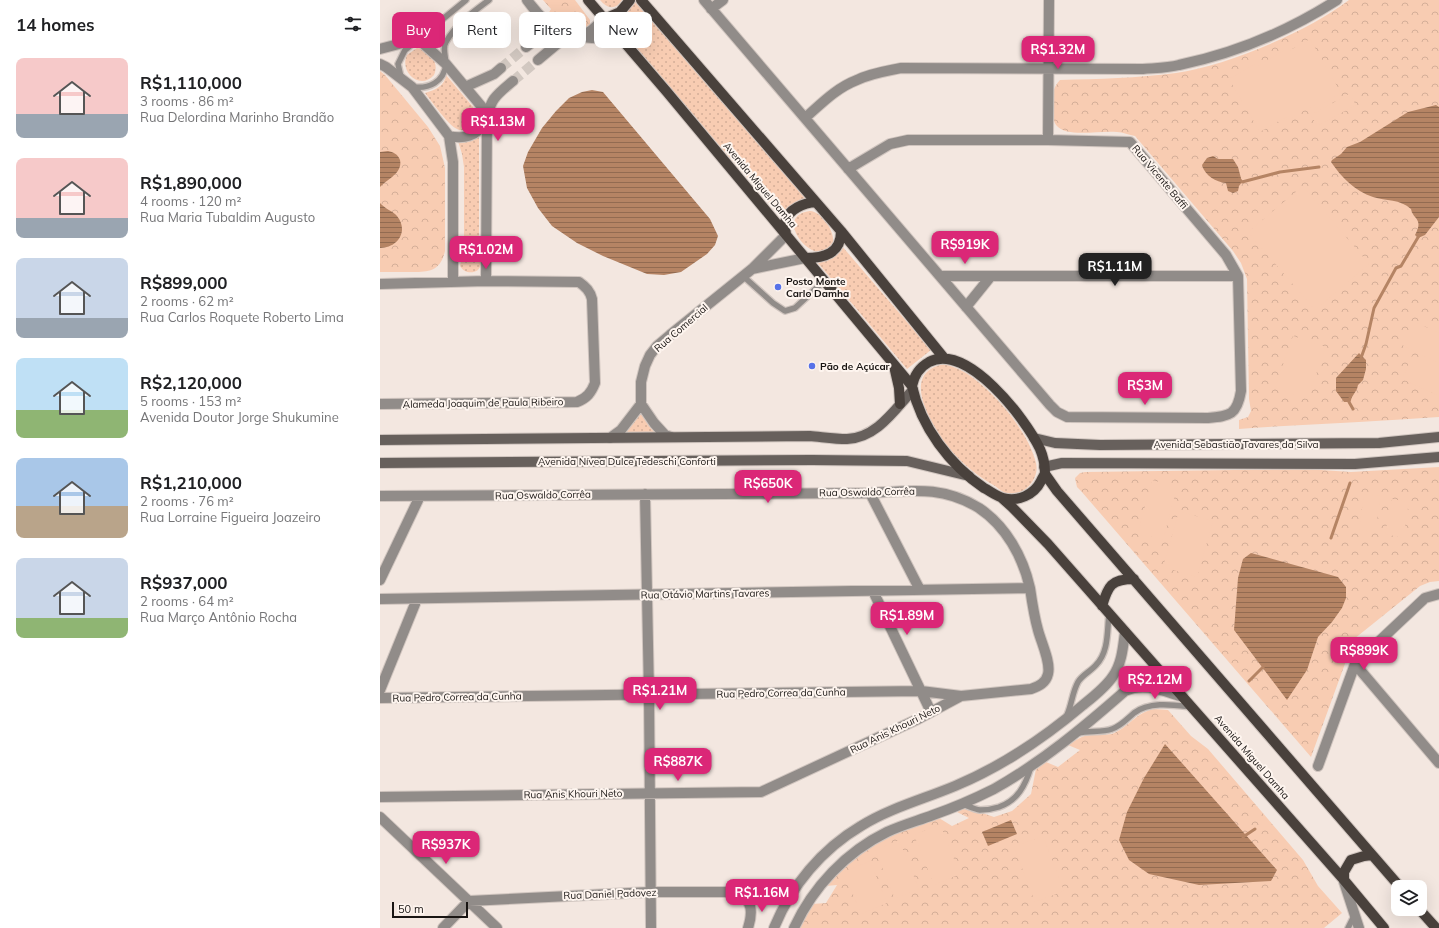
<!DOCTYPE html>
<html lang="en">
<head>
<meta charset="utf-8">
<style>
  :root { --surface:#fff; --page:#f2f2f2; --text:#202124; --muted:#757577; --accent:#db2777 }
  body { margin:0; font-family:Mulish,sans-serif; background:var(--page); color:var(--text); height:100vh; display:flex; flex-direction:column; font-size:15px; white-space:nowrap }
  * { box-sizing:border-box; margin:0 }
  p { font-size:13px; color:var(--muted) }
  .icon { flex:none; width:22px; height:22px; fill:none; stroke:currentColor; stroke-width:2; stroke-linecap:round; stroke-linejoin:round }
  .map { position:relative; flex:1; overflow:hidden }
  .sheet { display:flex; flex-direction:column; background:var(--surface); width:380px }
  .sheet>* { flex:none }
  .guide { position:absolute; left:12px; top:12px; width:380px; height:36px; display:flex; gap:8px }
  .tools { position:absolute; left:1011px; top:880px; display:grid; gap:8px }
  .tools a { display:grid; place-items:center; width:36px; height:36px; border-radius:8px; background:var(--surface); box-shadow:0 4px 16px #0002; font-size:20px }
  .scale { position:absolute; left:12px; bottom:10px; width:76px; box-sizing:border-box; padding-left:4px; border:2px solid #191513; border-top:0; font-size:11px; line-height:14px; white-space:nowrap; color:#191513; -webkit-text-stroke:3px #fef5ef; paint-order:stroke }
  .price { position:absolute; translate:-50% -34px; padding:0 9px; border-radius:8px; background:var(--accent); color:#fff; font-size:13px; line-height:26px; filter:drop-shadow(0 1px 2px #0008) }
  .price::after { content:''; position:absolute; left:50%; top:24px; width:12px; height:9px; margin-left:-6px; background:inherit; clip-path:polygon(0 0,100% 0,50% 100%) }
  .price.active { background:#222; color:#fff }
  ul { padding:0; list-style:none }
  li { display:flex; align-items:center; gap:12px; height:100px; padding:0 16px }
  li span { display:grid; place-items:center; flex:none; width:112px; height:80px; border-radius:8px; color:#555 }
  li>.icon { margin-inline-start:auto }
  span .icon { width:48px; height:48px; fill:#fffc; stroke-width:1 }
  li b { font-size:17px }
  h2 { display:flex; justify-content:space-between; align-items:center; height:48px; padding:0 16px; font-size:17px }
  .pill { padding:0 14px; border-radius:8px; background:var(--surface); box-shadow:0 4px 16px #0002; font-size:14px; line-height:36px }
  .pill.active { background:var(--accent); color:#fff }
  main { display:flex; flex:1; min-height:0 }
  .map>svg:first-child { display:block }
</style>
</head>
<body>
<main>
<section class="sheet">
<h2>14 homes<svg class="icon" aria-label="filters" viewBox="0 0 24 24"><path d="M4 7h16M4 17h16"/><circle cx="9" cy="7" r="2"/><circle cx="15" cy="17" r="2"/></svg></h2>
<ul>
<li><span style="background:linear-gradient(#f6c9c9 70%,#9aa5b1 0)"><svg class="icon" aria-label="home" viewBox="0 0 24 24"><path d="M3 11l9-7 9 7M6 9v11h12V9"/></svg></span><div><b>R$1,110,000</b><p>3 rooms · 86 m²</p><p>Rua Delordina Marinho Brandão</p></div></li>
<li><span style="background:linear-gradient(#f6c9c9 75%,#9aa5b1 0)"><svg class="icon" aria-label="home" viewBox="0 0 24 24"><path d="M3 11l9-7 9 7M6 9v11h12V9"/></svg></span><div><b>R$1,890,000</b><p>4 rooms · 120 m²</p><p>Rua Maria Tubaldim Augusto</p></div></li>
<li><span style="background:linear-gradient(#c9d6e8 75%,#9aa5b1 0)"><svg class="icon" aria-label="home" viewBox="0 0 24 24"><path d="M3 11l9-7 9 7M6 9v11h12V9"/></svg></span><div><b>R$899,000</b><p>2 rooms · 62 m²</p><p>Rua Carlos Roquete Roberto Lima</p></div></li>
<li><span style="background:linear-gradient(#bfe0f5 65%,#8fb573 0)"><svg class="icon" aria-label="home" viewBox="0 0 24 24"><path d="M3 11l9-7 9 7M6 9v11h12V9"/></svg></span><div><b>R$2,120,000</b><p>5 rooms · 153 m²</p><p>Avenida Doutor Jorge Shukumine</p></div></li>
<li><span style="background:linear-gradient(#a9c7e8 60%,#b9a48a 0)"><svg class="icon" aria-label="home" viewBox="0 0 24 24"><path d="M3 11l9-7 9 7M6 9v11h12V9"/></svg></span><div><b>R$1,210,000</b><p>2 rooms · 76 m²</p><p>Rua Lorraine Figueira Joazeiro</p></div></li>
<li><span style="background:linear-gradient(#c9d6e8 75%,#8fb573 0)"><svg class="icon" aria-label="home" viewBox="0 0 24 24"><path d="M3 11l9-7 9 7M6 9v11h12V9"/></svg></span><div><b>R$937,000</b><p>2 rooms · 64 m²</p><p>Rua Março Antônio Rocha</p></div></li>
</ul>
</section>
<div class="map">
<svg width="1059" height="928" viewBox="0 0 1059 928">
  <defs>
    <pattern id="grass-dots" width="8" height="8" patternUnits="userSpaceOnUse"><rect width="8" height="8" fill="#f8ccb2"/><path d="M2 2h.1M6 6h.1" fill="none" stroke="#d4ae98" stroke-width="1.8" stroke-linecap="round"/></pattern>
    <pattern id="park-crowns" width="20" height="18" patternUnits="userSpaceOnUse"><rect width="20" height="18" fill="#f8ccb2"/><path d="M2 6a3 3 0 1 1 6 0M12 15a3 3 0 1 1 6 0" fill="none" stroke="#d4ae98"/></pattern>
    <pattern id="water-rules" width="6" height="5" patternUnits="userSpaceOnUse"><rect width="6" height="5" fill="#b58464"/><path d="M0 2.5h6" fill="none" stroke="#926b51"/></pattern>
  </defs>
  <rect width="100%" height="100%" fill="#f3e7e0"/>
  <path fill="url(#grass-dots)" d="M220 0H242C236 10 227 9 220 0Z
    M254 0 427 200 403 219 232 22 238 18Z
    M37 48 45 49C52 58 59 63 54 75 40 91 19 72 27 55Z
    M66 75 93 107C95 114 96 120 91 125 88 129 82 132 77 129 68 125 52 102 45 93 55 90 65 86 66 75Z
    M99 134V248C100 256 104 263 98 270 92 274 84 273 80 266L84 248V167L82 154 78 141Z
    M430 211C442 212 455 231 453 243 440 275 388 216 430 211Z
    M461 245 551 350 527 369 438 263C449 260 454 254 461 245Z
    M564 364C572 366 579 369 586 373 613 390 649 432 656 463 660 480 643 498 625 493 621 491 618 488 615 486 599 477 584 465 572 452 555 431 516 373 564 364Z
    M260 409 269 426 277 435H242Z"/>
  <path fill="url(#park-crowns)" d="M163 0H195L210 20V25C207 27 205 30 202 31 193 34 175 20 168 14L171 9Z
    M969 0H1059V417C992 422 926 424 859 429V420L868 417 871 411 869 399 867 279 861 263 853 251 755 136C749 135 743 132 737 132 721 130 687 138 677 126 672 121 673 112 673 105 673 94 672 89 680 80 719 79 757 78 796 73 847 66 927 32 969 0Z
    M0 71 5 75 48 127 60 146 65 168V251C60 273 47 272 29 272 19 272 10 272 0 272Z
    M1059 467V581L1050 582 1040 586 974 639 931 757 701 491 697 487 695 478 700 473 705 472 926 469 971 472Z
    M774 709 788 710 811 736 828 749 923 860 938 886 962 913 944 928H419L432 904 446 903 457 885 446 886C475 850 516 831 559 818L572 826 589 818 577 812 585 807 614 817 632 811 651 794 656 769 666 762 678 767 700 750 688 745C697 739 705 734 716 734 721 734 727 735 732 734 748 728 755 713 774 709Z"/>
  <path fill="#f8ccb2" d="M930 39 961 93 936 108 934 105 907 120 906 117 880 132 849 79 875 64 877 66 903 51 905 53Z
    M969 94 976 105 937 126 931 115Z
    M923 186 989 264 935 310 868 232Z
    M1035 322 1059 333V363L1023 346Z
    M913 336 946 347 927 399 895 387Z
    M1033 355 1059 368V396L1022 379Z
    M772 480 797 487 783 540 758 533Z
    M984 494 1001 496 995 532 979 530Z
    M1012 499 1029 502 1023 538 1005 534Z
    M799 511 833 521 817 577 783 567Z
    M560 824 580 874 554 885 534 835Z
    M663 836 684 891 655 902 634 847Z
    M519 840 539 889 515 899 495 850Z
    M490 861 507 903 481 914 464 872Z"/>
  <path fill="url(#water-rules)" d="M212 90 223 92 330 219 338 236 335 245 327 254 301 272 284 275 267 274 223 256 197 243 172 226 158 208 147 188 143 166 148 152 162 128 176 111 189 98 202 92Z
    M1056 105 1059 107V217L1045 235 1038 238 1035 235C1044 218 1033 220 1031 209 1020 199 1006 201 993 197 975 191 962 178 951 162L952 160 961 154 967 147 980 142 1028 112Z
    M8 151C13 152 18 154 20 160 23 173 7 179 0 187V152Z
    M833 156 838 159H853L858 167 862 182 859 186 858 191 853 193 848 191 846 183C836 182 825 176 822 165L827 158Z
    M0 203C5 209 13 211 17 216 29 231 18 248 0 248Z
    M979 353 986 360V369L983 380 978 385 977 389 969 402H964L956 391V378Z
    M871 553 958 577 966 587V598L962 608 952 622 938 637 927 670 907 700 854 630 858 578 863 559Z
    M785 744 897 870 891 881 819 885 769 874 749 860 739 840 747 812 764 778Z
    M631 820 637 834 608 846 602 832Z"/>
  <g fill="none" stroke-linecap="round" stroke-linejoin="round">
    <path stroke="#b58464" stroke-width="3" d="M859 179 862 182 900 172 939 167
      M981 358 986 344 994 308 1016 268 1021 266 1040 234
      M970 398 969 402 973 409
      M951 538 970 483
      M869 681 885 665
      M863 837 875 829"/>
    <path stroke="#d2c8c1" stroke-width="10" stroke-dasharray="10 5" stroke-linecap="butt" d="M121 68 146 47
      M133 81 158 60"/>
    <g stroke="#d0c5bf" stroke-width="8">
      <path id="service" d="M21 77 18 64 25 50 86 0
        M33 87C49 89 64 82 66 64 66 57 62 48 66 42 76 24 93 12 109 0
        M363 276 393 303 405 311 415 308 444 281
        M687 715C692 704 692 693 698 682 702 675 711 671 716 665 729 652 727 631 729 614
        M698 733C709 730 722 733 732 729 741 726 747 719 754 713 770 701 794 705 812 707
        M582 804C588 806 594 809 600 810 606 810 613 809 619 807 638 800 645 786 651 767
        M968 928 974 916"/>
    </g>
    <g stroke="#d0c5bf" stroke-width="12">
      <path id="minor" d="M147 0C158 15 170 28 187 35 201 39 226 38 241 39
        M324 0 670 405 677 412 687 417 828 418C850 416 857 415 861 391L858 276 846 255 750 142 668 140H528L510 144 468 169
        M331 9 343 0
        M201 37 212 30 224 19
        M146 47 150 44 156 13
        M0 49 38 39 66 64 107 113 106 281
        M158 60 188 35
        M0 64 6 67 32 87 69 136 73 162V282
        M85 87 114 74 121 68
        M425 118C441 104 456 88 477 80 491 73 507 71 521 68L763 69C775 68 788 68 799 65 857 53 907 32 957 0
        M69 136C82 139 98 137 104 122 108 115 109 106 114 99 119 92 126 87 133 81
        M668 140 669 0
        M372 269 425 258
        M560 276H858
        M0 284 106 281 199 282C206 287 210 291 212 299L215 383C211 393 207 398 197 402L0 404
        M586 307 611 276
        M291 437 285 435 274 423 261 404V382L265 366 270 355 277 346 290 335 372 269 406 235
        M230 438 241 430 261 404
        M490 493 540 590
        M265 494 269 694 271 928
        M0 496 490 493C530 491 562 485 599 508 626 526 643 557 650 588 652 602 654 616 658 630 661 642 671 662 668 674 666 683 659 686 651 689L581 696 541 691 0 698
        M0 580 40 496
        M493 591 551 712
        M0 599 650 588
        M975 664 1059 763
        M0 690 37 599
        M938 766 975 664 1045 598 1059 594
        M0 797 381 792 538 719 581 696
        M0 817 117 928
        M964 882 979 928
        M63 928 89 901 270 892H355C373 899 373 912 368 928
        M394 928C411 886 442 849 481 826 510 808 544 799 575 786 623 766 664 738 703 705 713 697 726 687 733 676 742 663 743 647 745 632
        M414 928C433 887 466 852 507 832 522 825 537 821 553 815 573 808 594 799 614 789 662 762 704 727 745 691 765 682 783 691 803 697"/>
    </g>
    <g stroke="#d0c5bf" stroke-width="12">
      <path id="secondary" d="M654 438 675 443 720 445 999 443 1059 437
        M0 440 430 436C442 437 455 439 467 439 497 438 515 409 533 390
        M0 463 432 460 527 461 589 476
        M664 467 682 463 975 464 1059 457"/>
    </g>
    <g stroke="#d0c5bf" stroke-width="12">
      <path id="primary" d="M208 0 287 92 532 386C541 427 570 465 604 488 610 491 616 496 623 498 638 502 654 495 661 481 662 478 664 476 665 473 665 465 663 456 660 449 646 419 587 342 549 362 540 367 534 376 532 386
        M261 0 461 231 564 358
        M224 19 240 12 250 0
        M406 235C406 231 404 226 405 222 408 209 424 203 436 202
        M425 258C444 258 461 254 461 231
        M514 366 519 388 520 404
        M665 474 677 491 1020 887
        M622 498 632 507 668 544 964 880 1004 928
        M722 606C728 586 731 579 754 579
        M964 880V872L971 860 984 856 992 855
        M1039 909 1056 928"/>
    </g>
    <use href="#service" stroke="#918c89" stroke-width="5.5"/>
    <use href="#minor" stroke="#918c89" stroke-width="10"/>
    <use href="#secondary" stroke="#67605c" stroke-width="10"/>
    <use href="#primary" stroke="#49413c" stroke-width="10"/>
  </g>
  <g fill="#5772e8" stroke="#fef5ef" stroke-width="1.5">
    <circle cx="398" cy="287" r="4"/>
    <circle cx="432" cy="366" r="4"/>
  </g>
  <g text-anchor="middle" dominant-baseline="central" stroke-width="4" stroke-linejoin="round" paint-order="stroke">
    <g font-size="10" fill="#191513" stroke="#fef5ef">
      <text transform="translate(780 177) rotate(50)">Rua Vicente Baffi</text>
      <text transform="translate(380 185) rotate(50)">Avenida Miguel Damha</text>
      <text transform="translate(301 328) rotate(-41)">Rua Comercial</text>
      <text transform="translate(103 403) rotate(-1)">Alameda Joaquim de Paula Ribeiro</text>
      <text x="856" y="444">Avenida Sebastião Tavares da Silva</text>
      <text x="247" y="461">Avenida Nívea Dulce Tedeschi Conforti</text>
      <text transform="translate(487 492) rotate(-1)">Rua Oswaldo Corrêa</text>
      <text transform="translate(163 495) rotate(-1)">Rua Oswaldo Corrêa</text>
      <text transform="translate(325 594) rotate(-1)">Rua Otávio Martins Tavares</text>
      <text transform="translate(401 693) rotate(-1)">Rua Pedro Correa da Cunha</text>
      <text transform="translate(77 697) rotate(-1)">Rua Pedro Correa da Cunha</text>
      <text transform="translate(515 729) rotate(-26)">Rua Anis Khouri Neto</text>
      <text transform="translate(872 757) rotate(49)">Avenida Miguel Damha</text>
      <text transform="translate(193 794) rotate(-1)">Rua Anis Khouri Neto</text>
      <text transform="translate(230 894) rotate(-2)">Rua Daniel Padovez</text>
    </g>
    <g font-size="10" font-weight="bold" fill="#191513" stroke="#fef5ef" text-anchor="start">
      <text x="406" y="281">Posto Monte<tspan x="406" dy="12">Carlo Damha</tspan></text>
      <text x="440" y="366">Pão de Açúcar</text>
    </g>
  </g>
</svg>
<div class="tools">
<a><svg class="icon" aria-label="layers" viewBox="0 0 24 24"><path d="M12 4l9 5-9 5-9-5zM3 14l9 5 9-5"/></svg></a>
</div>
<div class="scale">50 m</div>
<b class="price" style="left:678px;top:70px">R$1.32M</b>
<b class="price" style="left:118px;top:142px">R$1.13M</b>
<b class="price" style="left:585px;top:265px">R$919K</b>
<b class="price" style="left:106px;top:270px">R$1.02M</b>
<b class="price active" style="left:735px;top:287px">R$1.11M</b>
<b class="price" style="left:765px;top:406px">R$3M</b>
<b class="price" style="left:388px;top:504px">R$650K</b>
<b class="price" style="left:527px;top:636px">R$1.89M</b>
<b class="price" style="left:984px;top:671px">R$899K</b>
<b class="price" style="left:775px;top:700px">R$2.12M</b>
<b class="price" style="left:280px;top:711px">R$1.21M</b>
<b class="price" style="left:298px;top:782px">R$887K</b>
<b class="price" style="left:66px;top:865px">R$937K</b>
<b class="price" style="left:382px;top:913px">R$1.16M</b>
<div class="guide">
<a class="pill active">Buy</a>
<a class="pill">Rent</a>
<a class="pill">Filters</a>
<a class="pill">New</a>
</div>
</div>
</main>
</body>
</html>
